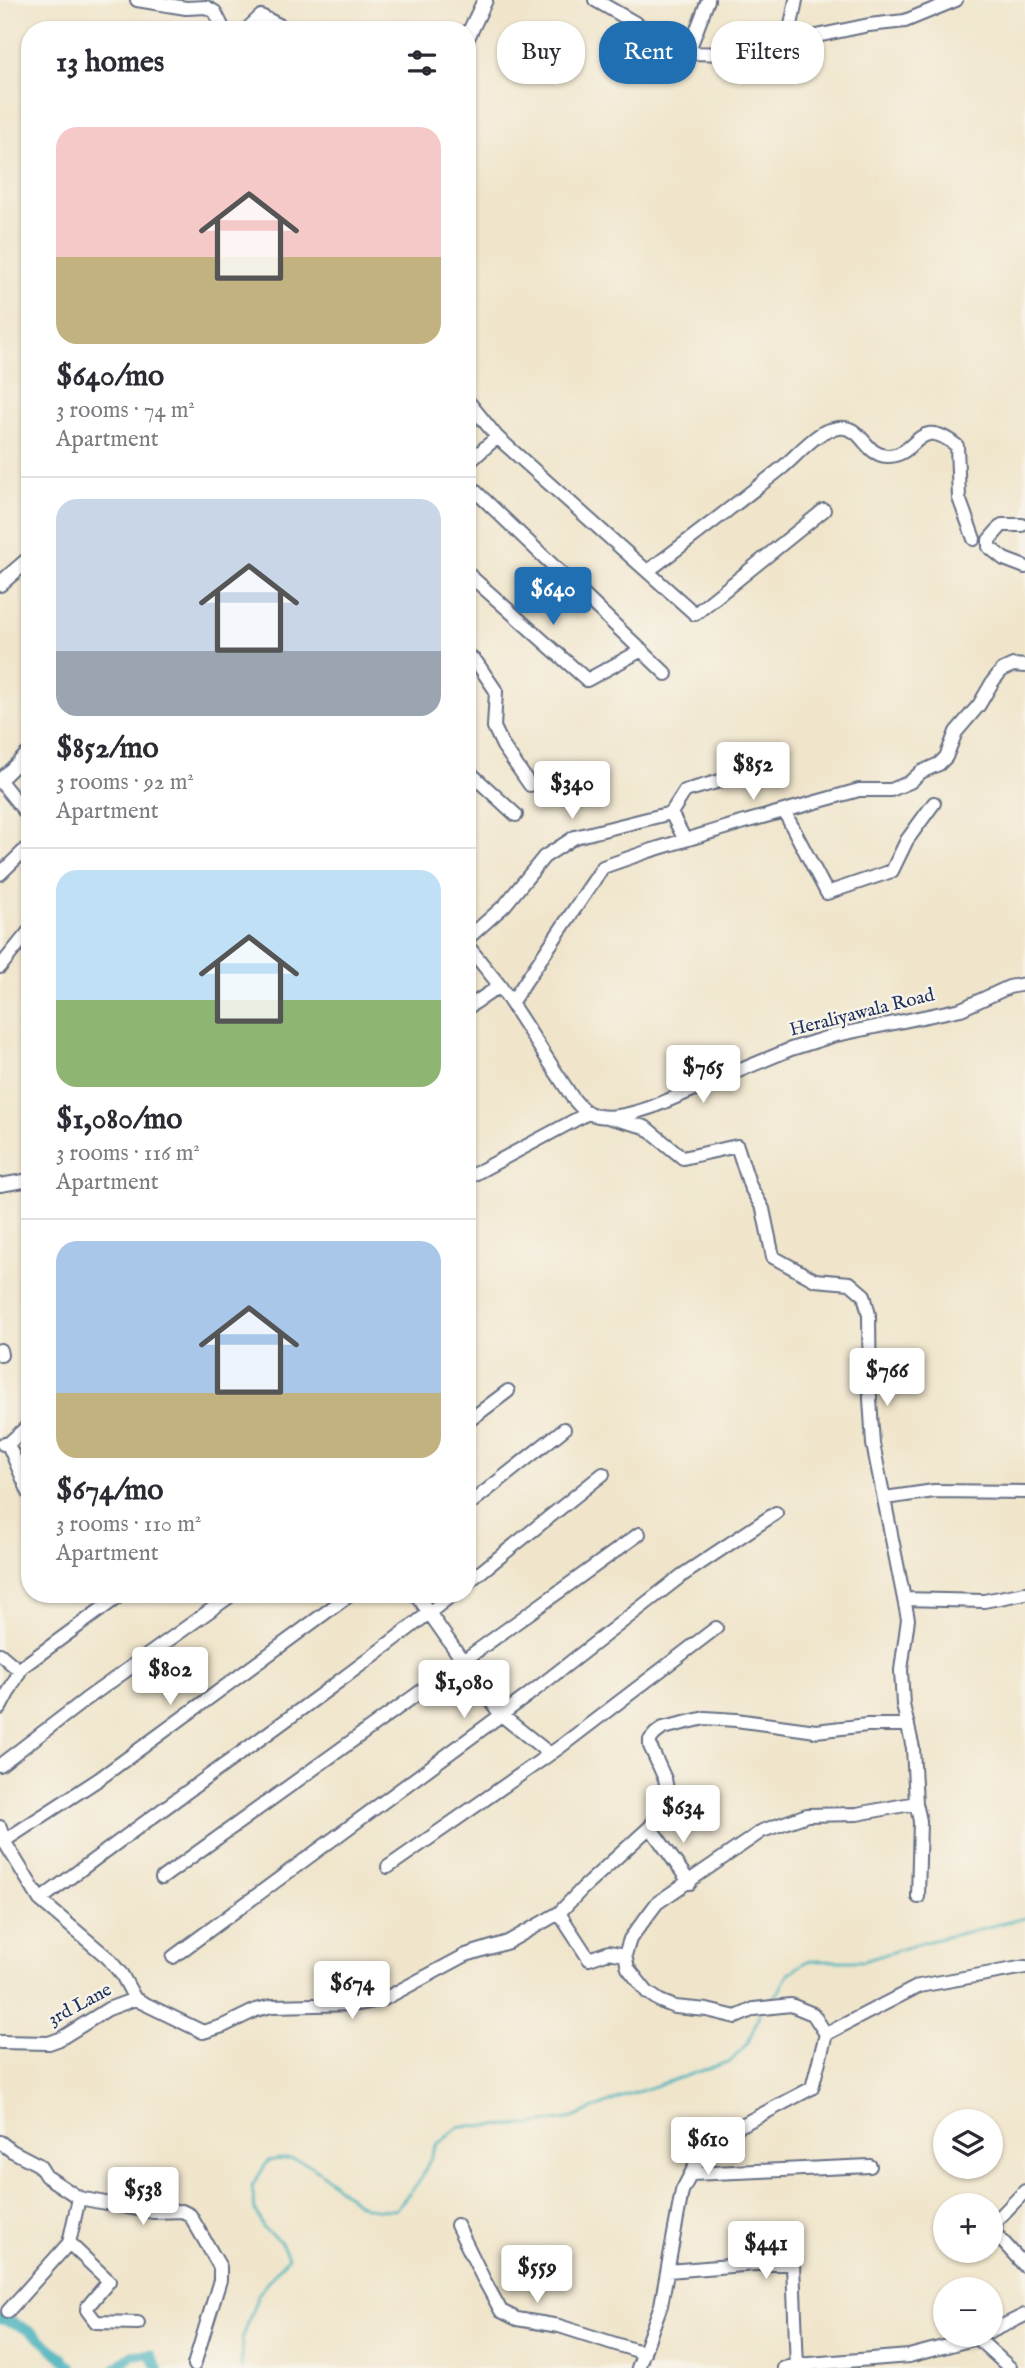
<!DOCTYPE html>
<html lang="en">
<head>
<meta charset="utf-8">
<style>
  :root { --surface:#fff; --page:#f2f2f3; --text:#2b2b33; --muted:#7c7c81; --line:#e1e1e2; --accent:#1f6fb2 }
  body { margin:0; font-family:"IM FELL English",serif; background:var(--page); color:var(--text); height:100vh; display:flex; flex-direction:column; font-size:26px; white-space:nowrap }
  * { box-sizing:border-box; margin:0 }
  p { font-size:23px; color:var(--muted) }
  .icon { flex:none; width:38px; height:38px; fill:none; stroke:currentColor; stroke-width:2; stroke-linecap:round; stroke-linejoin:round }
  .map { position:relative; flex:1; overflow:hidden }
  .details { position:absolute; left:21px; top:21px; width:455px; height:1582px; display:flex; flex-direction:column; background:var(--surface); border-radius:28px; box-shadow:0 2px 5px #0004 }
  .details>* { flex:none }
  .guide { position:absolute; left:497px; top:21px; width:422px; height:63px; display:flex; gap:14px }
  .controls { position:absolute; left:933px; top:2109px; display:grid; gap:14px }
  .controls a { display:grid; place-items:center; width:70px; height:70px; border-radius:50%; background:var(--surface); box-shadow:0 2px 5px #0004; font-size:35px }
  .price { position:absolute; translate:-50% -60px; padding:0 16px; border-radius:7px; background:#fff; color:#222; font-size:23px; line-height:46px; filter:drop-shadow(0 2px 4px #0008) }
  .price::after { content:''; position:absolute; left:50%; top:42px; width:21px; height:16px; margin-left:-10px; background:inherit; clip-path:polygon(0 0,100% 0,50% 100%) }
  .price.current { background:var(--accent); color:#fff }
  ul { padding:0; list-style:none }
  li { display:grid; align-content:center; gap:14px; height:371px; padding:0 35px }
  li+li { border-top:2px solid var(--line) }
  li span { display:grid; place-items:center; height:217px; border-radius:21px; color:#555 }
  li>.icon { margin-inline-start:auto }
  span .icon { width:126px; height:126px; fill:#fffc; stroke-width:1 }
  li b { font-size:30px }
  h2 { display:flex; justify-content:space-between; align-items:center; height:84px; padding:0 35px; font-size:30px }
  .tag { padding:0 24px; border-radius:28px; background:var(--surface); box-shadow:0 2px 5px #0004; font-size:24px; line-height:63px }
  .tag.current { background:var(--accent); color:#fff }
  .map>svg:first-child { display:block }
</style>
</head>
<body>
<div class="map">
<svg width="1025" height="2368" viewBox="0 0 1025 2368">
  <rect width="100%" height="100%" fill="#f7f3e8"/>
  <filter id="ink" filterUnits="userSpaceOnUse"><feTurbulence type="fractalNoise" baseFrequency=".0143" numOctaves="2"/><feDisplacementMap in="SourceGraphic" scale="14" xChannelSelector="R" yChannelSelector="G"/><feConvolveMatrix kernelMatrix="1 2 1 2 8 2 1 2 1" color-interpolation-filters="sRGB"/></filter>
  <filter id="wash" filterUnits="userSpaceOnUse"><feTurbulence type="fractalNoise" baseFrequency=".00686" numOctaves="4" result="noise"/><feDisplacementMap in="SourceGraphic" scale="28" xChannelSelector="R" yChannelSelector="G"/><feGaussianBlur stdDeviation="1.57" result="paint"/><feColorMatrix in="noise" values="0 0 0 0 0 0 0 0 0 0 0 0 0 0 0 0 0 1.4 0 .05"/><feComposite in="paint" operator="in"/></filter>
  <g filter="url(#wash)">
    <rect width="100%" height="100%" fill="#f0e5cb"/>
    <g fill="none" stroke-linecap="round" stroke-linejoin="round">
      <path stroke="#42b1bc" stroke-width="2.5" d="M766 2003 778 1993 788 1974 807 1961H864L921 1943 1025 1918
        M241 2368 242 2340 258 2294 288 2257 281 2242 264 2229 255 2210 252 2186 268 2161C317 2150 326 2185 363 2206 371 2211 386 2209 395 2210L421 2179 436 2146 460 2126 531 2125 573 2118 619 2098 731 2061 748 2043 760 2012"/>
      <path stroke="#42b1bc" stroke-width="10" d="M0 2319C30 2325 51 2348 73 2368
        M115 2368 133 2355 150 2354 158 2368"/>
    </g>
  </g>
  <g filter="url(#ink)">
    <g fill="none" stroke-linecap="round" stroke-linejoin="round">
      <g stroke="#666f84" stroke-width="16">
        <path id="minor" d="M137 0 186 8 206 7 215 12 224 30
          M595 0 688 53 731 54 869 25 905 21 956 0
          M246 30 261 16 289 30
          M788 41 796 0
          M688 53 708 0
          M467 400 497 437 695 614 824 510
          M467 464 497 437
          M467 483 666 674
          M1022 525H1002L989 540V547L1004 559 1025 567
          M648 571C693 537 739 502 783 467 796 456 809 440 824 432 828 430 840 427 845 428 864 431 866 455 887 456 918 457 917 413 957 446L959 498 974 539
          M467 573 587 680 642 650
          M467 654 477 663 496 691 494 727 503 746 530 785
          M467 770 516 815
          M0 780 30 751
          M0 781 30 818
          M784 811 827 893 892 871 907 840 934 803
          M671 813 685 840
          M0 874 30 845
          M467 939 505 905 544 857 575 837 671 813 685 791 720 781
          M467 945 500 986 572 1097C577 1103 582 1110 589 1113 608 1122 634 1113 652 1107L791 1049 832 1036 961 1009 1009 987 1025 984
          M0 967 30 930
          M511 1003 603 867 649 851 741 823 859 790H891L910 782 921 772 939 764 946 757 956 732 979 705 993 681 1002 670 1013 665 1025 666
          M467 1008 500 986
          M607 1117 645 1127 683 1158 737 1146 750 1186 763 1209 773 1257 815 1280 850 1283 864 1295 869 1315 870 1399 873 1444 908 1619 901 1670 903 1705 913 1748 916 1803 920 1821 918 1897
          M467 1178 588 1113
          M0 1185 30 1180
          M0 1350 1 1355
          M467 1422 508 1391
          M3 1444H8L30 1424
          M8 1444 30 1495
          M885 1498 934 1491 1025 1492
          M467 1506 564 1429
          M467 1583 603 1474
          M416 1594 500 1714 550 1754
          M904 1599 984 1601 1025 1593
          M0 1654 20 1671
          M0 1708 22 1667 122 1594
          M0 1765 85 1700 233 1594
          M0 1827 4 1841 40 1900 108 1958 122 1975 135 1999 203 2032 223 2026 256 2010 272 2006 359 2004 384 1999 466 1955 508 1942 559 1913 583 1888 650 1827 660 1812 666 1800 667 1789 665 1779 650 1746V1740L655 1734 663 1728 705 1718 736 1720 816 1731 867 1725H908
          M650 1827 690 1883
          M4 1841 99 1779 351 1594
          M388 1867 560 1747 716 1628
          M162 1878 639 1534
          M40 1900C176 1797 318 1701 453 1594
          M559 1913 589 1959 609 1952 625 1955
          M173 1957 527 1696 681 1576 776 1513
          M826 2034 813 2014 791 2005 754 2009 736 2017 707 2010 675 2007 660 2001 647 1992 628 1968 625 1955 630 1939 657 1903 762 1831 807 1815 857 1814 916 1803
          M826 2034 919 1986 1025 1967
          M0 2042 49 2043 60 2039 108 2009 135 1999
          M0 2142 12 2151 39 2165 46 2176 79 2198 153 2212 182 2211 190 2215 220 2267V2280L194 2365
          M691 2174 870 2166
          M1025 2191 996 2221 995 2233 1025 2266
          M457 2225 483 2278 501 2311 517 2319 559 2326 644 2353
          M69 2243 109 2281 88 2306 87 2310 96 2322 138 2323
          M668 2271 755 2264H793L797 2368
          M8 2311 69 2243 79 2198
          M990 2332 1025 2315
          M638 2368 661 2305 682 2191 696 2164 736 2128 812 2088 826 2034
          M784 2368 797 2365 909 2356 977 2338 1010 2368"/>
      </g>
      <g stroke="#666f84" stroke-width="18">
        <path id="major" d="M467 38 485 0
          M0 584 30 558"/>
      </g>
      <use href="#minor" stroke="#fff" stroke-width="12"/>
      <use href="#major" stroke="#fff" stroke-width="14"/>
    </g>
  </g>
  <g text-anchor="middle" dominant-baseline="central" stroke-width="5" stroke-linejoin="round" paint-order="stroke">
    <g font-size="19" fill="#1b2f5e" stroke="#f7f3e8">
      <text transform="translate(862 1013) rotate(-14)">Heraliyawala Road</text>
      <text transform="translate(80 2005) rotate(-28)">3rd Lane</text>
    </g>
  </g>
</svg>
<div class="controls">
<a><svg class="icon" aria-label="layers" viewBox="0 0 24 24"><path d="M12 4l9 5-9 5-9-5zM3 14l9 5 9-5"/></svg></a>
<a>+</a>
<a>−</a>
</div>
<b class="price current" style="left:553px;top:627px">$640</b>
<b class="price" style="left:753px;top:802px">$852</b>
<b class="price" style="left:572px;top:821px">$340</b>
<b class="price" style="left:703px;top:1105px">$765</b>
<b class="price" style="left:887px;top:1408px">$766</b>
<b class="price" style="left:170px;top:1707px">$802</b>
<b class="price" style="left:464px;top:1720px">$1,080</b>
<b class="price" style="left:683px;top:1845px">$634</b>
<b class="price" style="left:352px;top:2021px">$674</b>
<b class="price" style="left:708px;top:2177px">$610</b>
<b class="price" style="left:143px;top:2227px">$538</b>
<b class="price" style="left:766px;top:2281px">$441</b>
<b class="price" style="left:537px;top:2305px">$559</b>
<div class="guide">
<a class="tag">Buy</a>
<a class="tag current">Rent</a>
<a class="tag">Filters</a>
</div>
<section class="details">
<h2>13 homes<svg class="icon" aria-label="filters" viewBox="0 0 24 24"><path d="M4 7h16M4 17h16"/><circle cx="9" cy="7" r="2"/><circle cx="15" cy="17" r="2"/></svg></h2>
<ul>
<li><span style="background:linear-gradient(#f6c9c9 60%,#c2b280 0)"><svg class="icon" aria-label="home" viewBox="0 0 24 24"><path d="M3 11l9-7 9 7M6 9v11h12V9"/></svg></span><div><b>$640/mo</b><p>3 rooms · 74 m²</p><p>Apartment</p></div></li>
<li><span style="background:linear-gradient(#c9d6e8 70%,#9aa5b1 0)"><svg class="icon" aria-label="home" viewBox="0 0 24 24"><path d="M3 11l9-7 9 7M6 9v11h12V9"/></svg></span><div><b>$852/mo</b><p>3 rooms · 92 m²</p><p>Apartment</p></div></li>
<li><span style="background:linear-gradient(#bfe0f5 60%,#8fb573 0)"><svg class="icon" aria-label="home" viewBox="0 0 24 24"><path d="M3 11l9-7 9 7M6 9v11h12V9"/></svg></span><div><b>$1,080/mo</b><p>3 rooms · 116 m²</p><p>Apartment</p></div></li>
<li><span style="background:linear-gradient(#a9c7e8 70%,#c2b280 0)"><svg class="icon" aria-label="home" viewBox="0 0 24 24"><path d="M3 11l9-7 9 7M6 9v11h12V9"/></svg></span><div><b>$674/mo</b><p>3 rooms · 110 m²</p><p>Apartment</p></div></li>
</ul>
</section>
</div>
</body>
</html>
